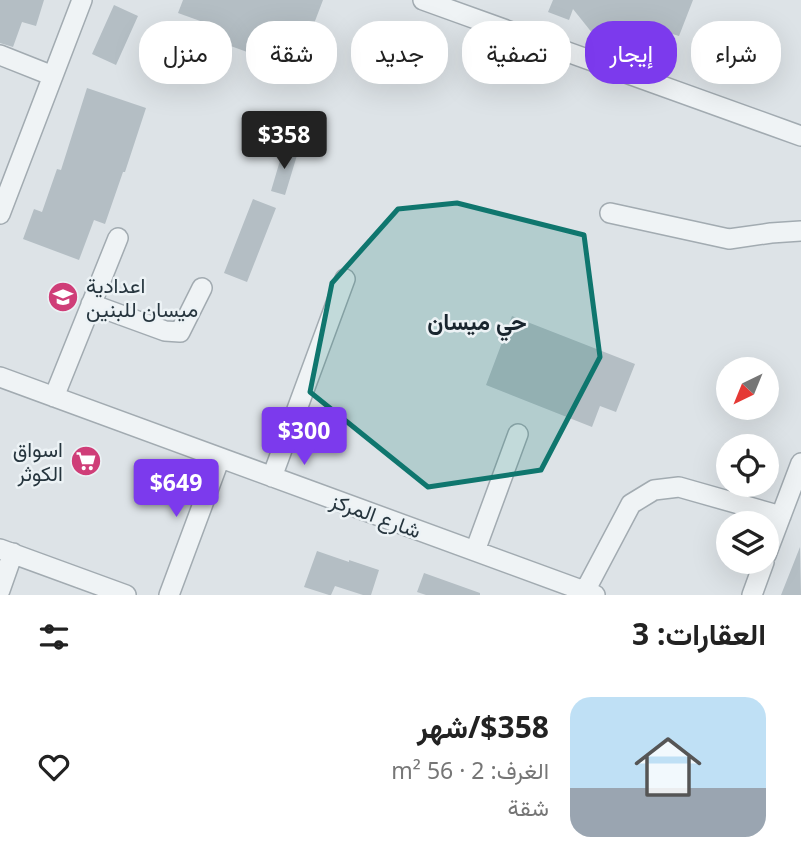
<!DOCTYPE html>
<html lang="ar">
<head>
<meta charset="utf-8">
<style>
  :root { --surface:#fff; --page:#f6f6f6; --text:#222; --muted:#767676; --line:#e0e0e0; --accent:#7c3aed }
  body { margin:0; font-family:"Noto Sans",Vazirmatn,sans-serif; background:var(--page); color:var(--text); direction:rtl; height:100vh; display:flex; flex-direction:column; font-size:26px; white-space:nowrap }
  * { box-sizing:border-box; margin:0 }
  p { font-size:23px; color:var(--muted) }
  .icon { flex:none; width:38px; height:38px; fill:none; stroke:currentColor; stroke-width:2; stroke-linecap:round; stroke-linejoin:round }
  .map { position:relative; height:595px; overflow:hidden; direction:ltr }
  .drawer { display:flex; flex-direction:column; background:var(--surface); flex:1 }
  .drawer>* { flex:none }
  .guide { position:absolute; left:21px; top:21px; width:760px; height:63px; direction:rtl; display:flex; gap:14px }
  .needle { width:46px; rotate:223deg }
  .buttons { position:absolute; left:716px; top:357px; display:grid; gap:14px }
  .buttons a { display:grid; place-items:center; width:63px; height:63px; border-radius:50%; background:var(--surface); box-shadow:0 7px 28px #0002; font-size:35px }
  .price { position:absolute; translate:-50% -60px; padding:0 16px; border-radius:7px; background:var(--accent); color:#fff; font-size:23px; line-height:46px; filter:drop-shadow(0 2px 4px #0008) }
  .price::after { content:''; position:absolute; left:50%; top:42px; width:21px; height:16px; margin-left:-10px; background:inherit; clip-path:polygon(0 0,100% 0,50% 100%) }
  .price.current { background:#222; color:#fff }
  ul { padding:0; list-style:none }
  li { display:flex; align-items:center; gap:21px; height:175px; padding:0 35px }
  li+li { border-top:2px solid var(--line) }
  li span { display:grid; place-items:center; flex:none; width:196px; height:140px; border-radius:21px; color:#555 }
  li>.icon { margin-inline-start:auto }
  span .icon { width:84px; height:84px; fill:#fffc; stroke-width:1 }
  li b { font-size:30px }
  h2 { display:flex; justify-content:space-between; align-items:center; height:84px; padding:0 35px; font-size:30px }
  .pill { padding:0 24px; border-radius:28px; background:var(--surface); box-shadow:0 7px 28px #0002; font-size:24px; line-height:63px }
  .pill.current { background:var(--accent); color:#fff }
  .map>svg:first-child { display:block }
</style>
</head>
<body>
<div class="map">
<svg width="801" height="595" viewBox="0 0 801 595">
  <rect width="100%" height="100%" fill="#dde3e7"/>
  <path fill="#b4bec4" d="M0 0H44L36 26 22 22 13 47 0 43Z
    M183 0H323L304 50 295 46 296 59 272 50 269 60 198 34 203 22 178 13Z
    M553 0H693L679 36 636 23 627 46 593 34 573 9 569 20 548 12Z
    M114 5 138 16 116 65 92 54Z
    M87 88 146 108 125 172H123L105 224 94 220 79 260 23 239 34 209 42 212 57 169 61 170Z
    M284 147 298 152 285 195 271 191Z
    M253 199 276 208 247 282 224 273Z
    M512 316 635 364 616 412 600 406 592 427 486 385Z
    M800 547 801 595H781Z
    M317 551 349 562V560L379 570 371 595H363L335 586 331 595H329L304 587Z
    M424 573 480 593V595H426L417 592Z"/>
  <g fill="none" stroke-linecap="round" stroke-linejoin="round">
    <g stroke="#a2abb1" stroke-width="22">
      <path id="minor" d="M423 0 801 136
        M0 55 53 76
        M610 213 729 239 771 233 801 231
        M0 214 82 0
        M91 304 165 331 180 332 202 288
        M0 377 595 595
        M54 397 118 238
        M272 477 345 279
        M0 549 126 595
        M475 551 518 434
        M766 555 801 463
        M0 590 13 553
        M585 591 631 504 654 490 679 487 781 516
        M169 595 220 458
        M752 595 764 562"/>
    </g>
    <use href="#minor" stroke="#eff3f5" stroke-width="19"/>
  </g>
  <path fill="#0f766e" fill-opacity="0.2" stroke="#0f766e" stroke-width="5" stroke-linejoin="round" d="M457 203 584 235 600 357 541 470 428 487 310 392 332 283 398 209Z"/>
  <defs>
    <g id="school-disc" transform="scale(1.575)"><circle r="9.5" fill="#cf3e78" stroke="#ecf2f5"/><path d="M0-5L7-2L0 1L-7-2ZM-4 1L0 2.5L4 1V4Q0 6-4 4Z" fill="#fff"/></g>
    <g id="supermarket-disc" transform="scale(1.575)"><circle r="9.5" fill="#cf3e78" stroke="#ecf2f5"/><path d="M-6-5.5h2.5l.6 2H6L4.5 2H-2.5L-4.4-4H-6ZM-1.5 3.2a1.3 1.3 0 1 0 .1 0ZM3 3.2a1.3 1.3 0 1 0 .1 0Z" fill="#fff"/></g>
  </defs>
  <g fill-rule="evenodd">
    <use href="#school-disc" x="63" y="297"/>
    <use href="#supermarket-disc" x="86" y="461"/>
  </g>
  <g text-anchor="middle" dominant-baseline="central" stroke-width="5" stroke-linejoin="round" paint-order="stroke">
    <g font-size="21" fill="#26353e" stroke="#ecf2f5" text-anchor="start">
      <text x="86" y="285">اعدادية<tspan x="86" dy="24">ميسان للبنين</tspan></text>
      <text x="63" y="449" text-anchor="end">اسواق<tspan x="63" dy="24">الكوثر</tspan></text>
    </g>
    <g font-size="21" fill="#26353e" stroke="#ecf2f5">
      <text transform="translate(376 515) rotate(20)">شارع المركز</text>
    </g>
    <g font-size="23" font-weight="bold" fill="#19252e" stroke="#ecf2f5">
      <text x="477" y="321">حي ميسان</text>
    </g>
  </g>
</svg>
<div class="buttons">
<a><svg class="needle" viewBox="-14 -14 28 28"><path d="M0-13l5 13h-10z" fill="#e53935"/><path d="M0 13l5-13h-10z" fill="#767676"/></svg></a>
<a><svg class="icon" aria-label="locate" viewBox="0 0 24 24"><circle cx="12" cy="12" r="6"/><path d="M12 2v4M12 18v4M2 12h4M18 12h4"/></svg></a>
<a><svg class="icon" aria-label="layers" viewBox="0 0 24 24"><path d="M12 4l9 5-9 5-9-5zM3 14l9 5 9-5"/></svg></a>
</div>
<b class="price current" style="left:284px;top:171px">$358</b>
<b class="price" style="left:304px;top:467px">$300</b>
<b class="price" style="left:176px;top:519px">$649</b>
<div class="guide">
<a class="pill">شراء</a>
<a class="pill current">إيجار</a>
<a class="pill">تصفية</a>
<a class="pill">جديد</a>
<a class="pill">شقة</a>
<a class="pill">منزل</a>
</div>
</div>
<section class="drawer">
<h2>العقارات: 3<svg class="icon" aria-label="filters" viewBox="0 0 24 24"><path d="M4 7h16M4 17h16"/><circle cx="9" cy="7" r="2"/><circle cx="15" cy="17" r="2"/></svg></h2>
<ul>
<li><span style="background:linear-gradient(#bfe0f5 65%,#9aa5b1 0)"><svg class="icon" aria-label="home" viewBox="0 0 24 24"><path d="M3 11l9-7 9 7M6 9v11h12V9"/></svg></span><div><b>$358/شهر</b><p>الغرف: 2 · 56 m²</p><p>شقة</p></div><svg class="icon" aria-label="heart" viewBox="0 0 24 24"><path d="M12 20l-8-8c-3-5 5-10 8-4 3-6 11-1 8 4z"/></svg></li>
</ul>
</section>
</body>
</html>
